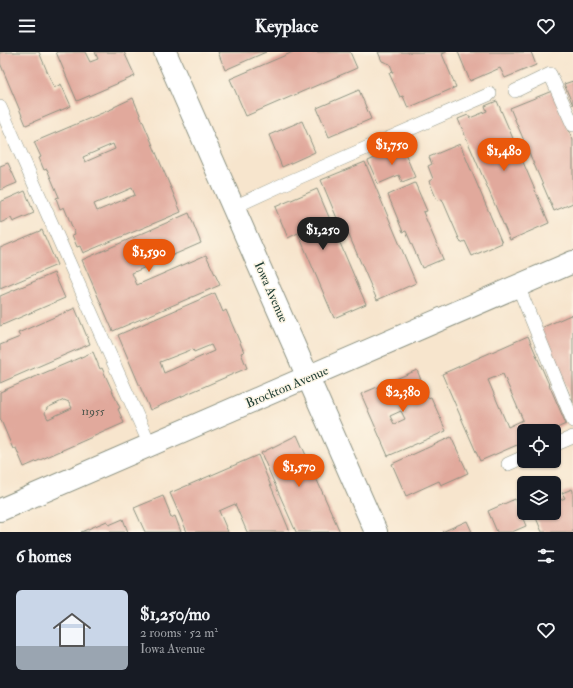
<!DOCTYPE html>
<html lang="en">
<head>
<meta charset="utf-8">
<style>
  :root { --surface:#171b24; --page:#20242c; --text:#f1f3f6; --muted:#9ea1a6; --accent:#ea580c }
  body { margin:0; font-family:"IM FELL Double Pica",serif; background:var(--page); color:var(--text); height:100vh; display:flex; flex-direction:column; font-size:15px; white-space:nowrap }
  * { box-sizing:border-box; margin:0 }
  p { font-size:13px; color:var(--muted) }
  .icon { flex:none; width:22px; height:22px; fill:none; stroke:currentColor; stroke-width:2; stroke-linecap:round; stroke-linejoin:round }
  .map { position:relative; height:480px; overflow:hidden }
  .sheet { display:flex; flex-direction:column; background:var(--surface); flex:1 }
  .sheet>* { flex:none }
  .buttons { position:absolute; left:517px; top:372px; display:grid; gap:8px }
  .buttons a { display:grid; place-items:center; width:44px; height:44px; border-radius:6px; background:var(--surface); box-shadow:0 1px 3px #0004; font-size:20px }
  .price { position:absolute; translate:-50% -34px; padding:0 9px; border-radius:14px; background:var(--accent); color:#fff; font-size:13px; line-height:26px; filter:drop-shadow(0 1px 2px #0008) }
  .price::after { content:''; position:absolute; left:50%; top:24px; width:12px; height:9px; margin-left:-6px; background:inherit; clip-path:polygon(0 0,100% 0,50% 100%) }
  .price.selected { background:#222; color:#fff }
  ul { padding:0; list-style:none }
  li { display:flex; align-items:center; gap:12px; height:100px; padding:0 16px }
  li span { display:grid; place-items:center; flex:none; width:112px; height:80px; border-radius:6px; color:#555 }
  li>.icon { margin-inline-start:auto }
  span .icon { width:48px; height:48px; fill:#fffc; stroke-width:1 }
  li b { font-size:17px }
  h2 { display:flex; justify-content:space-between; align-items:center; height:48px; padding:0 16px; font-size:17px }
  header { display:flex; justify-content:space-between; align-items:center; height:52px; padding:0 16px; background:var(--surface); font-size:18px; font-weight:700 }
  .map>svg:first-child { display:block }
</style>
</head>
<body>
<header><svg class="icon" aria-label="menu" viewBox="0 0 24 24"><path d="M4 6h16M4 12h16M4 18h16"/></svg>Keyplace<svg class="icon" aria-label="heart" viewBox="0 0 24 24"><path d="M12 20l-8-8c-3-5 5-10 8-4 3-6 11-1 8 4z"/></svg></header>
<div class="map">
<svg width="573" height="480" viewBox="0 0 573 480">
  <rect width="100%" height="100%" fill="#fcf5e5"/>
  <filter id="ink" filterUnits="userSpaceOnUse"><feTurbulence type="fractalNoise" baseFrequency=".025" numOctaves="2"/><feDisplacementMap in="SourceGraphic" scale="8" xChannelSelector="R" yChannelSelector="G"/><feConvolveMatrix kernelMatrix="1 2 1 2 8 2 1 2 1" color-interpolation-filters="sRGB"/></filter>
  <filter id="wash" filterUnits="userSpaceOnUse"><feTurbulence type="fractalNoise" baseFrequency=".012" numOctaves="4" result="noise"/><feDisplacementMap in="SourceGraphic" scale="16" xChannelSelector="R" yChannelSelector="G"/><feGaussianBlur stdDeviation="0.9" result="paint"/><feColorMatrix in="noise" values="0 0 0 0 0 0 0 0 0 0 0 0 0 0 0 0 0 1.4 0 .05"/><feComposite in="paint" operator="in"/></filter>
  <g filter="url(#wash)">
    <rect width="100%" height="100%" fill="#f7e5cd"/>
    <g id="blocks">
      <path fill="#e1a99c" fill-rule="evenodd" d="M0 0H39L54 36 61 32 71 54 26 73 0 11Z
        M56 0H85L90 10 98 7 95 0H124L135 24 77 49Z
        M218 0H266L225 18Z
        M293 0H350L357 16 246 64 230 27Z
        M378 0H447L442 2 456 35 408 56 403 44 400 45 389 21 393 20 390 12 382 9Z
        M458 0H531L536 13 505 26 500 16 470 29Z
        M573 29V53L564 32Z
        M359 38 371 67 329 85 317 56Z
        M552 39 573 88V151L554 159 510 56Z
        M133 46 181 160 83 201 80 194 77 195 72 183 75 182 64 155 60 157 56 146 59 145 47 117 44 118 39 106 41 105 34 90 114 56V55ZM113 92 115 97 85 110 83 105ZM132 136 135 143 97 159 94 152Z
        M497 49 549 171 510 188 458 67 468 63 470 66 487 59 485 54Z
        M302 69 315 100 282 115 269 83Z
        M460 92 502 191 472 204 465 189 461 191 442 147 437 148 429 129 433 127 428 114 432 112 429 105Z
        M402 94 415 125 402 130 399 123 378 132 368 109Z
        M365 110 416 231 377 248 348 181 344 183 321 128Z
        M8 111 17 131 0 138V114Z
        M415 131 427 159 423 160 443 207 422 216 406 179 403 180 388 143Z
        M317 137 366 252 334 266 298 181 288 186 275 155Z
        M25 139 34 161 13 170 11 166 0 171V150Z
        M189 161 201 191 132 221 137 233 206 203 220 233 113 279 82 208Z
        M42 178 57 213 0 237V196Z
        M54 221 65 246 0 274V244Z
        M215 241 223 260 226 258 244 300 241 301 247 316 150 358 118 283ZM211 293 214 299 164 321 160 310 193 297 194 300Z
        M75 256 90 292 0 331V293L20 285 18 281Z
        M573 262V351L541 276Z
        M528 284 566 372 550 379H524V390L480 409 442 322ZM503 322 523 368 508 375 488 328Z
        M93 300 100 317 102 316 120 356 118 357 124 371 24 415 16 396 13 397 0 366V340ZM64 348 69 350 72 356 48 367 45 361 47 356Z
        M417 318 428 346 431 345 446 379 388 404 361 342ZM401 359 405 367 394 372 390 364Z
        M297 383 340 480H296L261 401Z
        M451 385 468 421 441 433 439 429 406 444 392 412Z
        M258 403 290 480H247L235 452 219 459 228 480H187L170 441Z
        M572 437 573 439V480H542L534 461H554V451L565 446 562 441Z
        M163 444 170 461H169L171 466 175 464 181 480H145L134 456Z
        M515 447 526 474 512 480H497L488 459Z
        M123 467 128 480H81L107 469 109 473Z
        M467 469 472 480H442Z"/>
    </g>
  </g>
  <g filter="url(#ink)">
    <use href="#blocks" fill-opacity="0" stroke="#8b9180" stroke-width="1"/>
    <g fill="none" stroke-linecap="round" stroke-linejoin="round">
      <g stroke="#8b9180" stroke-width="14">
        <path id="service" d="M515 39 550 22 573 73
          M0 55 150 393
          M234 155 284 132 490 42
          M518 234 573 369
          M554 393 573 385
          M508 412 524 405"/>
      </g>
      <g stroke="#8b9180" stroke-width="24">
        <path id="minor" d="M165 0 376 480
          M0 458 573 210"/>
      </g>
      <use href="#service" stroke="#fff" stroke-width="13"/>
      <use href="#minor" stroke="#fff" stroke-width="22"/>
    </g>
  </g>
  <g text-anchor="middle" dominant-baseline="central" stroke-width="3" stroke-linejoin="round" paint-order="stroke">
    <g font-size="11" fill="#50584e">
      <text x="93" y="359">11955</text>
    </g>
    <g font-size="13" fill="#1f3d34" stroke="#fcf5e5">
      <text transform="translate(271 240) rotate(66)">Iowa Avenue</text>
      <text transform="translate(287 335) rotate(-23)">Brockton Avenue</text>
    </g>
  </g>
</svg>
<div class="buttons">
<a><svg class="icon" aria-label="locate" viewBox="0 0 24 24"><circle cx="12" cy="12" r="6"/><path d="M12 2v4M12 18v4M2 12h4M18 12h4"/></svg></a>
<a><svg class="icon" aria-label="layers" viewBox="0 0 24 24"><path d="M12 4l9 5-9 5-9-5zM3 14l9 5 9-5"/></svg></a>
</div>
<b class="price" style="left:392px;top:114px">$1,750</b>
<b class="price" style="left:504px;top:120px">$1,480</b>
<b class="price selected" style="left:323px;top:199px">$1,250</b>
<b class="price" style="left:149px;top:221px">$1,590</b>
<b class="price" style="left:403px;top:361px">$2,380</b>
<b class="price" style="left:299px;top:436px">$1,570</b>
</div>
<section class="sheet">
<h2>6 homes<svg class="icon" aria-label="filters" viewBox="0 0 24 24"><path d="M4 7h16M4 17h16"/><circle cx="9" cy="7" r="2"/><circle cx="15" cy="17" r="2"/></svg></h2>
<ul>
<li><span style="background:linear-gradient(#c9d6e8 70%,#9aa5b1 0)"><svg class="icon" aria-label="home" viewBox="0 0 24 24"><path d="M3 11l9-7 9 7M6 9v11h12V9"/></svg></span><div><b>$1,250/mo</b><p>2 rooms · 52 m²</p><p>Iowa Avenue</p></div><svg class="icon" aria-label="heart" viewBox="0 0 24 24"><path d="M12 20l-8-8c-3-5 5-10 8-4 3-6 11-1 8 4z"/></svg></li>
</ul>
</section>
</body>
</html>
